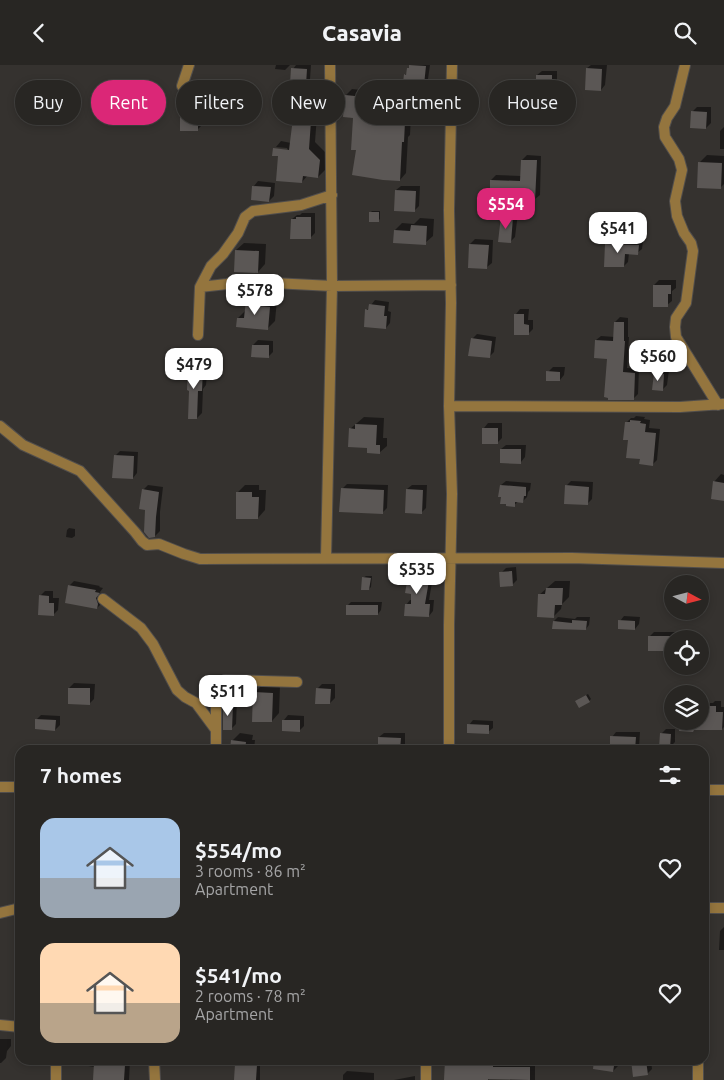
<!DOCTYPE html>
<html lang="en">
<head>
<meta charset="utf-8">
<style>
  :root { --surface:#282623; --page:#343230; --text:#f1f3f6; --muted:#a5a5a6; --line:#444341; --accent:#db2777 }
  body { margin:0; font-family:Ubuntu,sans-serif; background:var(--page); color:var(--text); height:100vh; display:flex; flex-direction:column; font-size:19px; white-space:nowrap }
  * { box-sizing:border-box; margin:0 }
  p { font-size:16px; color:var(--muted) }
  .icon { flex:none; width:28px; height:28px; fill:none; stroke:currentColor; stroke-width:2; stroke-linecap:round; stroke-linejoin:round }
  .map { position:relative; flex:1; overflow:hidden }
  .details { position:absolute; left:15px; top:680px; width:694px; height:320px; display:flex; flex-direction:column; background:var(--surface); border-radius:15px; box-shadow:0 2px 8px #0003,0 0 0 1px var(--line) }
  .details>* { flex:none }
  .hud { position:absolute; left:15px; top:15px; width:695px; height:45px; display:flex; gap:10px }
  .needle { width:32px; rotate:97deg }
  .tools { position:absolute; left:664px; top:510px; display:grid; gap:10px }
  .tools a { display:grid; place-items:center; width:45px; height:45px; border-radius:50%; background:var(--surface); box-shadow:0 2px 8px #0003,0 0 0 1px var(--line); font-size:25px }
  .price { position:absolute; translate:-50% -42px; padding:0 11px; border-radius:10px; background:#fff; color:#222; font-size:16px; line-height:32px; filter:drop-shadow(0 1px 2px #0008) }
  .price::after { content:''; position:absolute; left:50%; top:30px; width:15px; height:11px; margin-left:-8px; background:inherit; clip-path:polygon(0 0,100% 0,50% 100%) }
  .price.on { background:var(--accent); color:#fff }
  ul { padding:0; list-style:none }
  li { display:flex; align-items:center; gap:15px; height:125px; padding:0 25px }
  li span { display:grid; place-items:center; flex:none; width:140px; height:100px; border-radius:15px; color:#555 }
  li>.icon { margin-inline-start:auto }
  span .icon { width:60px; height:60px; fill:#fffc; stroke-width:1 }
  li b { font-size:21px }
  h2 { display:flex; justify-content:space-between; align-items:center; height:60px; padding:0 25px; font-size:21px }
  .pill { padding:0 18px; border-radius:22px; background:var(--surface); box-shadow:0 2px 8px #0003,0 0 0 1px var(--line); font-size:18px; line-height:45px }
  .pill.on { background:var(--accent); color:#fff }
  header { display:flex; justify-content:space-between; align-items:center; height:65px; padding:0 25px; background:var(--surface); font-size:22px; font-weight:800 }
  .map>svg:first-child { display:block }
</style>
</head>
<body>
<header><svg class="icon" aria-label="back" viewBox="0 0 24 24"><path d="M15 5l-7 7 7 7"/></svg>Casavia<svg class="icon" aria-label="search" viewBox="0 0 24 24"><circle cx="10" cy="10" r="6"/><path d="M15 15l6 6"/></svg></header>
<div class="map">
<svg width="724" height="1015" viewBox="0 0 724 1015">
  <rect width="100%" height="100%" fill="#35322f"/>
  <path fill="#0007" d="M276 0H290L285 5 275 4Z
    M296 0H311L310 14 305 19 293 4Z
    M411 0H430L428 14 423 19 405 10 408 7V4Z
    M591 0H607L605 20 601 25 587 3Z
    M542 6H557V17H559V25L554 30 534 23 537 20V10Z
    M352 24 381 27 379 54 393 55 398 50 411 51 410 70 408 72 406 108 400 115 357 84 355 52 346 30Z
    M187 36H203L202 60 197 65 182 40Z
    M697 42H711V58L706 63 692 47Z
    M304 48 317 50 315 77 326 88 325 105 318 112 308 110 302 117 287 83 276 82 281 76 291 78 293 61 297 58V55Z
    M724 62V84H720V66Z
    M527 90 541 91 540 130 535 134 523 124 491 115 496 110 521 111 522 95Z
    M707 90 724 91V119L720 123 700 97Z
    M258 116 275 118 274 131 269 136 254 121Z
    M401 121H420L419 141 414 146 396 125Z
    M372 146H380V154L378 156 370 148Z
    M507 147 518 148 515 172 510 177 502 152Z
    M302 148H315V168L310 173 292 154 297 150H300Z
    M420 153 434 154 433 171 425 178 395 165 402 158 414 159Z
    M475 174 493 175 492 198 487 202 470 179Z
    M611 175 643 176 642 184 637 188H629L628 197 624 201 606 180Z
    M244 178 266 179 265 199 258 207 236 185Z
    M659 215H676V223L672 226V236L667 240 654 220Z
    M254 228 267 229V234L277 235 275 256 268 263 238 253 245 246 247 236Z
    M375 235 389 237 388 246 391 247 390 258 386 263 367 245Z
    M520 244H529L528 255H533V264L528 269 516 249Z
    M620 252 628 253V272H629L627 303 639 304 638 329 633 334 609 293 596 275 601 271 615 272V257Z
    M477 269 496 272 494 287 489 292 472 274Z
    M258 275 273 276V287L268 292 253 280Z
    M194 298 208 299 206 320 203 324 202 348 197 353 191 324 189 303Z
    M553 302H565L564 310 560 315 548 307Z
    M660 304 669 305 667 320 662 325 655 309Z
    M636 351 645 352 644 354 650 355 649 363 660 364 657 395 653 399 641 393 630 374 626 358 631 353H634Z
    M364 352 384 353 383 373H387V381L379 388 369 382 350 364Z
    M488 358H502V373L497 378 484 363Z
    M506 380H526L525 392 521 397 501 384Z
    M120 386 138 387 137 408 133 413 115 391Z
    M721 409 724 410V434L714 417Z
    M506 416 531 418 530 425 528 427 527 432 523 436H519L514 440 501 420Z
    M571 416 593 417 592 434 587 439 566 421Z
    M347 419 388 420 387 443 382 448 342 424Z
    M148 420 163 422 160 447V466L155 471 147 444 143 425Z
    M245 420H259V425H266L265 445 258 453 238 427Z
    M412 420H427L426 443 421 448 407 424Z
    M69 463 75 464V471L72 473 66 472 67 465Z
    M415 502 434 506 429 535H434L433 546 429 551 406 540 410 535H412L410 507Z
    M516 502 517 515 512 520 501 508 506 503Z
    M366 511H372L371 522 369 524 363 513Z
    M74 516 100 521 99 522 103 523 100 527 102 533V538L97 543 69 521Z
    M555 516H570L569 532 562 539 561 544 554 551 539 530Z
    M45 526H53V533H59L58 545 53 550 40 531Z
    M351 537H382L381 545 378 549 347 541Z
    M624 551 640 552 639 559 635 564 620 556Z
    M558 552 575 554 577 552H590L589 560 586 564 554 556Z
    M654 567H675V574H672V582L670 585 649 572Z
    M74 618 95 619 94 634 89 639 69 623Z
    M322 619H335V633L330 638 317 624Z
    M262 620 280 621 279 648 272 656 254 628Z
    M588 629 591 634 589 636 579 634Z
    M229 634H237L236 659 231 664 224 639Z
    M715 636H721V642H724V662L722 664 700 656V651H705V643L710 638H713Z
    M41 650 60 651V660L55 665 37 654Z
    M288 650 304 651V661L299 666 284 655Z
    M473 655 493 656V663L488 667 469 660Z
    M666 664H675V677L670 682 661 669Z
    M616 667H640L639 682 636 685H611L612 672Z
    M240 668 253 670 252 675H255L254 685H232V676Z
    M384 668H405V683L403 685H379V672Z
    M724 862V885H719L720 866Z
    M0 974H11V981L7 986 6 993 1 998H0Z
    M75 995H130L129 1015H94L95 1002 75 999Z
    M447 995H498V997H535V1015H510V1013L490 1012 488 1015H445Z
    M596 995H619L618 1001 613 1006Z
    M632 995H651L652 1004 647 1009Z
    M240 996H260V1015H236V1000Z
    M347 1006 374 1008V1015H343V1010Z
    M415 1011V1015H394Z"/>
  <path fill="#5b5755" d="M409 0 426 1 424 20 403 18 404 9 406 10 407 3H409Z
    M291 3 307 4 306 20 290 19Z
    M586 3 602 4 601 26 585 25Z
    M536 10H552V21H555L554 31H533V23H536Z
    M345 30 375 33 373 60 390 61V56L405 57 404 77H402L400 116 383 115 352 110 356 85H351L353 53 343 52Z
    M180 40H198V66H180Z
    M691 46 707 47 706 64 690 63Z
    M296 54 311 56 309 84 320 95 318 113 303 111 302 118 276 116 278 91H272L273 83 289 85 292 61H295Z
    M521 95H537L535 136 521 135 522 125 490 124V115L520 116Z
    M698 97 722 98 721 124 697 123Z
    M252 121 271 122 269 137 251 135Z
    M395 125 416 126 415 147 394 146Z
    M369 147H379V157H369Z
    M501 151 513 152 511 178 498 177Z
    M296 152H311V174H290L291 154H296Z
    M411 160 427 161 426 180 393 178 394 165 410 166Z
    M469 179 489 180 487 204 468 203Z
    M605 179 639 180 638 190 625 189 624 202H604Z
    M235 185 259 186 258 208 234 207Z
    M653 220H671V229H668V242H653Z
    M246 235 260 236V241L270 242 268 265 236 262 237 253H244Z
    M369 239 385 241 384 251H387L386 264 364 262 365 244 368 245Z
    M514 249H524V259L529 260V270H514Z
    M614 257H624V276H625L623 307 635 308 634 335H608V333L604 332 607 294 594 293 595 275 613 276Z
    M471 273 492 276 490 293 468 291Z
    M252 280H269V293L251 292Z
    M188 302 203 303 202 326H198L197 354H188L189 326 187 325Z
    M546 306 560 307V316H546Z
    M654 308 664 309 663 326 652 325Z
    M630 355 641 356 640 358 646 359 645 367 656 368 653 401 639 399 640 394 626 393 628 375H623L625 357H630Z
    M355 359 377 360 376 380H380V389L367 388V383L348 382 349 363 355 364Z
    M482 363H498V379H482Z
    M500 384H521V399L500 398Z
    M114 390 134 391 133 414 112 413Z
    M713 416 724 418V436L711 434Z
    M500 420 526 422V431H524L523 438 515 437V442L506 441V439H500L501 432H498Z
    M565 420 589 422 588 440 564 439Z
    M341 423 384 425 383 449 339 447Z
    M142 424 159 427 156 452 155 472 149 473 144 467 145 445 139 444Z
    M406 424 423 425 422 449 405 448Z
    M236 427H252V432H259L258 454H236Z
    M409 506 430 510 425 539H430L429 552 404 551 405 539H411V529L405 528Z
    M512 506 513 521 500 522 499 507Z
    M362 512 371 513 369 525H361Z
    M68 520 96 525 95 527 100 528 96 533 98 539 97 544 65 538Z
    M546 523H563L562 540H555L554 553 537 552 538 529H545Z
    M39 530 49 531V538H54V551L38 550Z
    M346 540H378V550H346Z
    M572 555 587 556 586 565 552 564 553 556 572 558Z
    M618 555 635 556V565L618 564Z
    M648 571H671V586H648Z
    M68 623H90V640L68 639Z
    M316 623 331 624 330 639H315Z
    M253 627 273 628 272 657H252Z
    M586 630 590 637 579 643 575 636Z
    M223 638 233 639 232 665H223Z
    M708 641H716V647H723L722 665H694L693 667 679 666 680 656H703L704 642 708 643Z
    M35 654 56 655 55 666 35 664Z
    M282 655H300V667L282 666Z
    M467 659 489 660V669L467 668Z
    M660 668 671 669 670 683H659Z
    M610 671 636 672 635 685H610Z
    M378 672 401 673 400 685H378Z
    M231 675 246 677 245 685H230Z
    M445 995 478 996V995H493V1002H530V1015L488 1014V1015H444Z
    M594 995H615L613 1007 593 1004Z
    M631 995H646L648 1010 633 1012Z
    M94 998 125 1000 124 1015H93Z
    M235 999 257 1000 256 1015H234Z"/>
  <g fill="none" stroke-linecap="round" stroke-linejoin="round">
    <g stroke="#514e4c" stroke-width="12">
      <path id="street" d="M685 0 675 41 667 53 664 62 665 72 679 94 682 105 675 136 677 151 684 168 691 178 693 186 686 238 676 253 675 262 676 272 718 340
        M182 21 189 0
        M200 222 227 219 235 216 332 221 451 220
        M198 270 200 222 211 201 223 189 238 168 245 152 253 146 301 140 332 130
        M449 341 680 342 723 339
        M0 361 23 380 80 406 135 467 142 476 147 480 159 479 184 489 200 494 572 493 724 498
        M326 493 332 221 330 0
        M103 534 141 563 153 579 177 625 185 632 196 638 216 665
        M216 685V628L218 621 225 615 297 617
        M449 685V560L452 429 449 341 451 238 449 145 452 0
        M0 722H20
        M704 725H724
        M704 843H724
        M0 848 20 843
        M0 960 20 962
        M154 995 155 1015
        M56 1015V995
        M426 1015V995
        M698 1015V995"/>
    </g>
    <use href="#street" stroke="#94753e" stroke-width="10"/>
  </g>
</svg>
<div class="tools">
<a><svg class="needle" viewBox="-14 -14 28 28"><path d="M0-13l5 13h-10z" fill="#e53935"/><path d="M0 13l5-13h-10z" fill="#a5a5a6"/></svg></a>
<a><svg class="icon" aria-label="locate" viewBox="0 0 24 24"><circle cx="12" cy="12" r="6"/><path d="M12 2v4M12 18v4M2 12h4M18 12h4"/></svg></a>
<a><svg class="icon" aria-label="layers" viewBox="0 0 24 24"><path d="M12 4l9 5-9 5-9-5zM3 14l9 5 9-5"/></svg></a>
</div>
<b class="price on" style="left:506px;top:165px">$554</b>
<b class="price" style="left:618px;top:189px">$541</b>
<b class="price" style="left:255px;top:251px">$578</b>
<b class="price" style="left:658px;top:317px">$560</b>
<b class="price" style="left:194px;top:325px">$479</b>
<b class="price" style="left:417px;top:530px">$535</b>
<b class="price" style="left:228px;top:652px">$511</b>
<div class="hud">
<a class="pill">Buy</a>
<a class="pill on">Rent</a>
<a class="pill">Filters</a>
<a class="pill">New</a>
<a class="pill">Apartment</a>
<a class="pill">House</a>
</div>
<section class="details">
<h2>7 homes<svg class="icon" aria-label="filters" viewBox="0 0 24 24"><path d="M4 7h16M4 17h16"/><circle cx="9" cy="7" r="2"/><circle cx="15" cy="17" r="2"/></svg></h2>
<ul>
<li><span style="background:linear-gradient(#a9c7e8 60%,#9aa5b1 0)"><svg class="icon" aria-label="home" viewBox="0 0 24 24"><path d="M3 11l9-7 9 7M6 9v11h12V9"/></svg></span><div><b>$554/mo</b><p>3 rooms · 86 m²</p><p>Apartment</p></div><svg class="icon" aria-label="heart" viewBox="0 0 24 24"><path d="M12 20l-8-8c-3-5 5-10 8-4 3-6 11-1 8 4z"/></svg></li>
<li><span style="background:linear-gradient(#ffd9b3 60%,#b9a48a 0)"><svg class="icon" aria-label="home" viewBox="0 0 24 24"><path d="M3 11l9-7 9 7M6 9v11h12V9"/></svg></span><div><b>$541/mo</b><p>2 rooms · 78 m²</p><p>Apartment</p></div><svg class="icon" aria-label="heart" viewBox="0 0 24 24"><path d="M12 20l-8-8c-3-5 5-10 8-4 3-6 11-1 8 4z"/></svg></li>
</ul>
</section>
</div>
</body>
</html>
